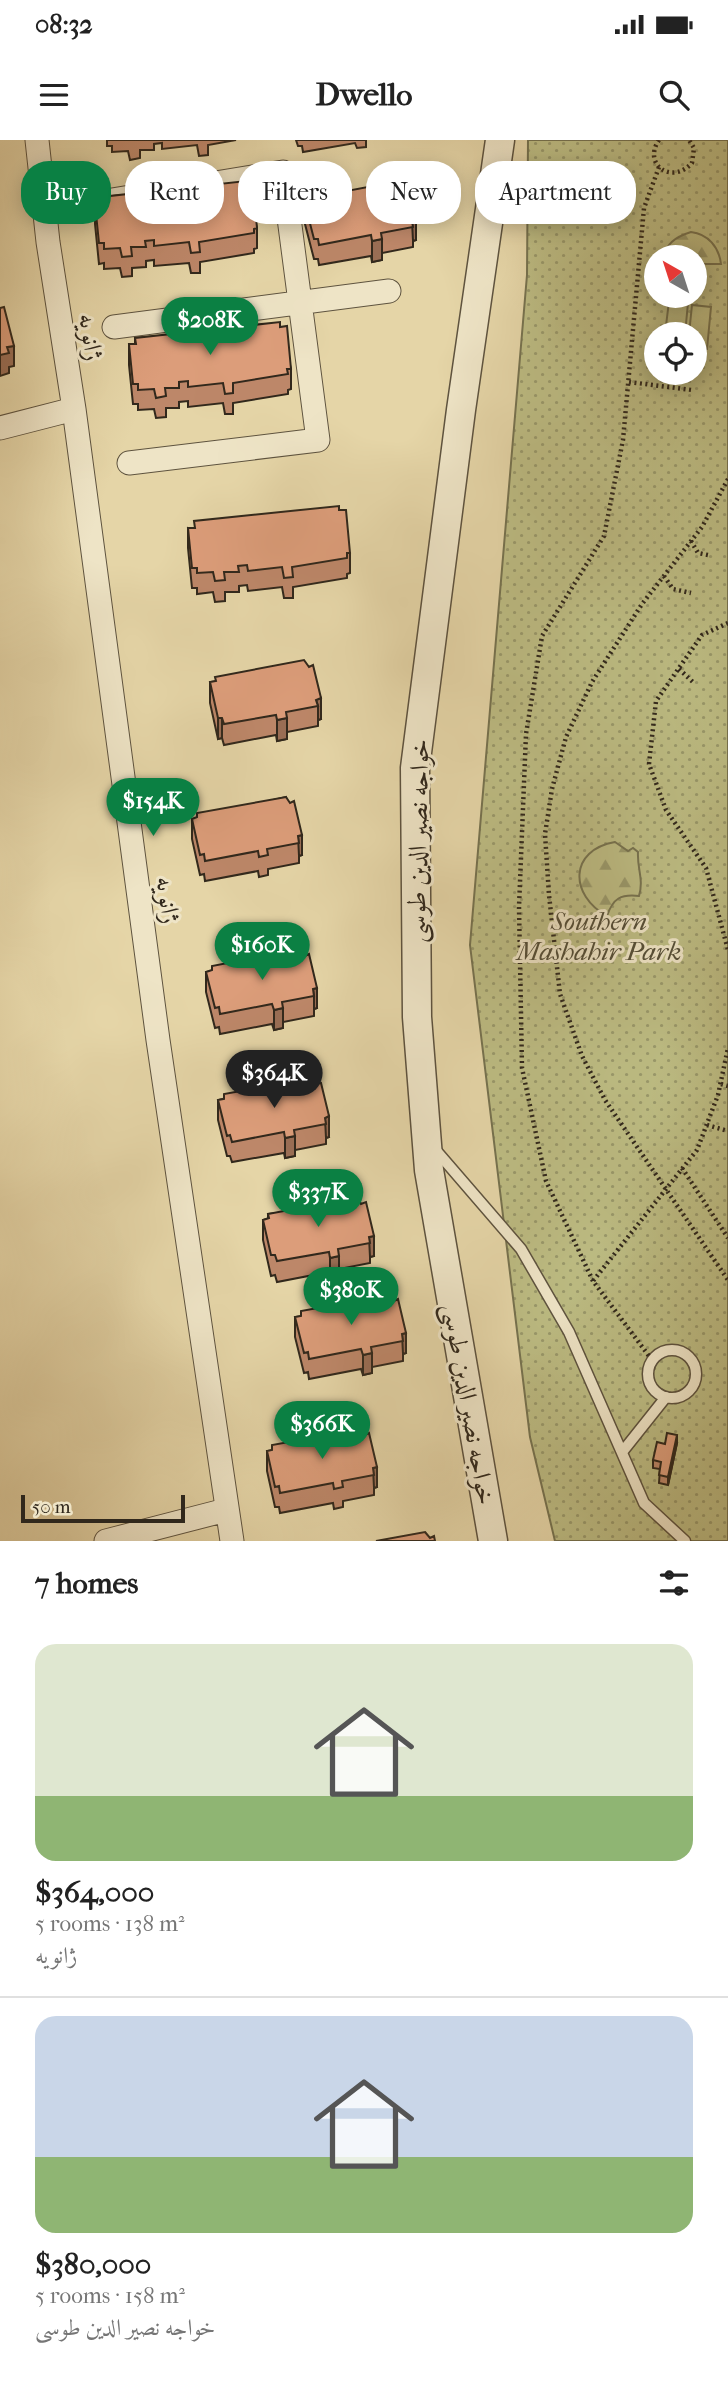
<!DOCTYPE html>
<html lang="en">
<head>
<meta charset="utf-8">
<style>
  :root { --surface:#fff; --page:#f2f2f2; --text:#222; --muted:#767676; --line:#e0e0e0; --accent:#0b8043 }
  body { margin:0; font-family:"IM FELL French Canon",Amiri,serif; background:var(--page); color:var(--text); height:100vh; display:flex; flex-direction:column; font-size:26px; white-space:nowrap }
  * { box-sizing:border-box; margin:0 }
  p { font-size:23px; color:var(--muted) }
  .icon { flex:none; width:38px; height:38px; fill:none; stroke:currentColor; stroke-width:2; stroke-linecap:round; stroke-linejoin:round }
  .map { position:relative; height:1401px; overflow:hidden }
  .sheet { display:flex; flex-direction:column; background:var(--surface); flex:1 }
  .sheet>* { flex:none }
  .guide { position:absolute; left:21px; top:21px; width:686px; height:63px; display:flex; gap:14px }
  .needle { width:46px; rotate:321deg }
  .tools { position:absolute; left:644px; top:105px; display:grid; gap:14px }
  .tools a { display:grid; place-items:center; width:63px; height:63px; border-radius:50%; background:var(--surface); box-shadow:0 4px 18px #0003; font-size:35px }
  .scale { position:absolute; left:21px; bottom:18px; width:164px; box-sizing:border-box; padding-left:7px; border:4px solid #31281c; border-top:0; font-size:19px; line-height:24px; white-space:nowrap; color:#31281c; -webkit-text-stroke:5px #eee4c6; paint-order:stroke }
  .price { position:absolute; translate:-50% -60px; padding:0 16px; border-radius:24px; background:var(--accent); color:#fff; font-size:23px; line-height:46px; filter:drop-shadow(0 2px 4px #0008) }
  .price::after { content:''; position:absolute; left:50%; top:42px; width:21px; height:16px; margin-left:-10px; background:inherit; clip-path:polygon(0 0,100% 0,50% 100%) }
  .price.selected { background:#222; color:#fff }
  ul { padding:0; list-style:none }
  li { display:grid; align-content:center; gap:14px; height:371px; padding:0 35px }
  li+li { border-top:2px solid var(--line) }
  li span { display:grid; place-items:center; height:217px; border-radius:21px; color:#555 }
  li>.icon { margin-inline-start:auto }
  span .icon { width:126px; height:126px; fill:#fffc; stroke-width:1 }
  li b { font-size:30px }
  h2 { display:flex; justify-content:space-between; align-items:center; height:84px; padding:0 35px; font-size:30px }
  .pill { padding:0 24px; border-radius:28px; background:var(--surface); box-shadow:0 4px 18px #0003; font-size:24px; line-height:63px }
  .pill.selected { background:var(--accent); color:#fff }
  .status { display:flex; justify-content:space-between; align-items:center; height:49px; padding:0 35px; background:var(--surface); direction:ltr }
  .status svg { height:19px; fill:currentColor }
  header { display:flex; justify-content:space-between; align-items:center; height:91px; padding:0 35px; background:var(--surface); font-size:32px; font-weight:800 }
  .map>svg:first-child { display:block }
</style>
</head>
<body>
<div class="status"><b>08:32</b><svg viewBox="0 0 49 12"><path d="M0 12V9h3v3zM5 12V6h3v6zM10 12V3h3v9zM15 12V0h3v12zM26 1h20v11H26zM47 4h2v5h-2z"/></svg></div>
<header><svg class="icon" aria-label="menu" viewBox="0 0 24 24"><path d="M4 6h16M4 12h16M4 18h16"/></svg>Dwello<svg class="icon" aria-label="search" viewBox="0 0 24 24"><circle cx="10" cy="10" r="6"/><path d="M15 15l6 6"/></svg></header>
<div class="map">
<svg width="728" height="1401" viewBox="0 0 728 1401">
  <defs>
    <pattern id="grass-dots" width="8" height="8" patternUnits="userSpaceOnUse" patternTransform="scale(1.75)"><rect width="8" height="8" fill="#bcbb82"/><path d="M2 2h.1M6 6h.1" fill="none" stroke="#99986a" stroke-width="1.8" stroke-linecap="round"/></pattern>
    <pattern id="forest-firs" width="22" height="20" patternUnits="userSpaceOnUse" patternTransform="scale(1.75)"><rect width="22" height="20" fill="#bcbb82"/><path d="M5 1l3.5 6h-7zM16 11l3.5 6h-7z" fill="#99986a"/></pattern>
  </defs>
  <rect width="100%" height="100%" fill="#e5d5a7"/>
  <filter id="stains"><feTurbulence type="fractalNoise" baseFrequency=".00286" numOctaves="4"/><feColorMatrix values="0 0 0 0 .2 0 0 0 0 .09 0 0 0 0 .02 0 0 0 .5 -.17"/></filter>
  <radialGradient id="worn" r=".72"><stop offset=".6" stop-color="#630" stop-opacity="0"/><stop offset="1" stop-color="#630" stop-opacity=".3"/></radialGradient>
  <path fill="url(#grass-dots)" stroke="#76724f" stroke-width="2" fill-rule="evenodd" d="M528 0H728V1401H555L530 1297 470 805 527 135ZM656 117H695V156H656ZM656 194H695V233H656Z"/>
  <path fill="url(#forest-firs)" stroke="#76724f" stroke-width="2" d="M691 92C708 94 719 107 721 124H695V117H665C665 103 678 96 691 92Z
    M615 702 628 711 633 708 638 712C637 729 644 739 639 756 621 754 613 758 607 776 569 755 569 710 615 702Z"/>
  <path fill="#bcbb82" stroke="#76724f" stroke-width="2" d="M669 161 688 163 685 194H665Z
    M692 165 711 167 707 209 695 208V194H689Z"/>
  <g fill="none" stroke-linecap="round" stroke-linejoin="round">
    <g stroke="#5e533f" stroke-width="13">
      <path id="service" d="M433 1007 521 1109 569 1192 644 1363 685 1401
        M648 1234a24 24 0 1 1 48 0a24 24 0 1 1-48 0Z
        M623 1311 666 1257"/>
    </g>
    <g stroke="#5e533f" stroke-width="25">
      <path id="minor" d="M37 0 48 102 74 269 158 900 232 1401
        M45 71 283 32 318 300 129 323
        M114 187 389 151
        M0 288 74 269
        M106 1401 226 1370"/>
    </g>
    <g stroke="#5e533f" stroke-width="31">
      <path id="tertiary" d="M493 1401 429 1030 417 877 415 628 461 270 500 0"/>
    </g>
    <path stroke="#31281c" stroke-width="4.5" stroke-dasharray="2 3.5" stroke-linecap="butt" d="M659 0C642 25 672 45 692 23L694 8 689 0
      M629 242 692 250
      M728 339 702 387 642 464 592 542 566 597 552 649 545 694 549 755 560 854 582 916 605 960 728 1140
      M691 401 698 413 708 415
      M664 436 673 449 691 453
      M728 483 702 495 656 561 649 624 666 670 706 728 728 810
      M679 529 695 544
      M721 944 728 946
      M707 985 728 991
      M682 1028 728 1098
      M593 1141 546 1041 522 928 519 767 526 594 542 496 604 396 623 300 644 68 659 27
      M652 1220 593 1141 697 1010 718 955 728 908"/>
    <use href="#service" stroke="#eee4c6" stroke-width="10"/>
    <use href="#minor" stroke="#eee4c6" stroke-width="23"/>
    <use href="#tertiary" stroke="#eee4c6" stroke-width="28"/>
  </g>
  <path fill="#bd8769" stroke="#31281c" stroke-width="2" d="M107 0H236L208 5V15L199 16 197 5 162 9V3L154 4V10H140V18L130 20 128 11 112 12V6H107Z
    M296 0H367H366V7L357 8 355 3 303 12 302 6H298Z
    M246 45 257 88V108L254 109V113L200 122V133H191L189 123 154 126V120L146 121V127L132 128V136L122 137 120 128 104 129V123L99 124 95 84V64L101 63V57Z
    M404 47 416 100 413 101V107L382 113V120L372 122 371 116 319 125 318 119H314L305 84V64Z
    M280 187 291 229V249L288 250V254L233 263V274H225L223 263 188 267V261L179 262V268H166V277L156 278 154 269 138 270V264H133L129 225V204H135V198Z
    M188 388 350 413V433L347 434V438L293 447V458H284L282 447 248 451 247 445 239 446V452H225V461L215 462 213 452 197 454V448H192L188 408Z
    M309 527 321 579 318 580V586L287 592V599L277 601 276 595 224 605 222 598 218 599 210 563V542Z
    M286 657 302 715 299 716V723L268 729V735L259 737 258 731 205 741 204 734 200 735 192 699V679Z
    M305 816 317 868 314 869V876L283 882V888L274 890 272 884 220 894 219 887 215 888 206 852V832Z
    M312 938 329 997 326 998V1004L295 1010V1016L285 1018 284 1013 232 1022 230 1016H227L218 980V960Z
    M361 1064 374 1116 370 1117V1123L339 1129V1136L330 1138 329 1132 277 1142 275 1135 271 1136 263 1100V1080L268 1079V1074Z
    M394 1161 406 1213 403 1214V1221L372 1227V1233L363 1235 361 1229 309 1239 308 1232 304 1233 295 1197V1177Z
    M365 1295 377 1347 374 1348V1355L343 1361V1367L334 1369 333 1363 280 1373 279 1367H275L267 1331V1311Z
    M677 1303 668 1345 659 1343 660 1329 653 1328V1320L665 1304Z"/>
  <path fill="#9a6e55" stroke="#31281c" stroke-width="2" d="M416 80V100L413 101 412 81Z
    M382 99V120L372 122V101Z
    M14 206V226L9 227V233L0 236V215L7 207Z
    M321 558V579L318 580V566L316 560Z
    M218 578H222V598L218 599Z
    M287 578V599L277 601V580Z
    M302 695V715L299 716 298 696Z
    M317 848V868L314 869V856L313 849Z
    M283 868V888L274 890V870Z
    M329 976V997L326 998 325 978Z
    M295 996V1016L285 1018V998Z
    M374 1096V1116L370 1117 369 1097Z
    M339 1116V1136L330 1138V1118Z
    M406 1193V1213L403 1214 402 1194Z
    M372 1213V1233L363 1235V1215Z
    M677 1295V1303L668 1345V1337Z
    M377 1327V1347L374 1348 373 1328Z"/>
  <path fill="#dc9d7a" stroke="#31281c" stroke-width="2" d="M246 41V45H253L257 88 254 89V93L199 102 200 112 191 113 189 102 154 106V100L145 101 146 107H131L132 116 122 117 120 108 104 109V103H99L95 64 102 63 101 57Z
    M399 41 404 47 408 46 416 80 412 81 413 87 381 93 382 99 372 101 371 95 319 105 318 99H314L305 64 311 62 310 58Z
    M4 167 14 206 7 207 9 213 0 215V168Z
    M280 182V187L287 186 291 229H287L288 234 233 243V253L225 254 223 243 188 247V241L179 242V248H165L166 256 156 258 154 249 138 250V244H133L129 204H136L135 198Z
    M339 366V370H346L350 413H347V418L292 427 293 437 284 438 282 427 248 431 247 425 238 426 239 432H224L225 440 215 441 213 432 197 433V428H192L188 388H195L194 381Z
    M304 520 309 527 313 525 321 558 316 560 318 566 286 572 287 578 277 580 276 575 224 584 222 578H218L210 542 216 541 215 537Z
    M286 657 290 663 294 661 302 695 298 696 299 703 267 709 268 715 259 717 258 711 205 721 204 714 200 715 192 679 197 677V673Z
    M300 809 305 816 309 814 317 848 313 849 314 856 282 862 283 868 274 870 272 864 220 874 219 867 215 868 206 832 212 830V826Z
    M312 938 316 944 321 943 329 976 325 978 326 984 294 990 295 996 285 998 284 992 232 1002 230 995 227 996 218 960 224 959V954Z
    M357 1057 361 1064 366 1062 374 1096 369 1097 370 1103 338 1109 339 1116 330 1118 329 1112 277 1121 275 1115H271L263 1080 269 1078 268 1074Z
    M389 1155 394 1161 398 1159 406 1193 402 1194 403 1201 371 1207 372 1213 363 1215 361 1209 309 1219 308 1212 304 1213 295 1177 301 1176V1171Z
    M361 1289 365 1295 369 1293 377 1327 373 1328 374 1335 342 1341 343 1347 334 1349 333 1343 280 1353 279 1346 275 1347 267 1311 272 1310V1305Z
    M667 1293 677 1295 668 1337 659 1335 661 1322 653 1320 657 1302 665 1304Z
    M425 1392 430 1398 434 1396 435 1401H376Z"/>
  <g text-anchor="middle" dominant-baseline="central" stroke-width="6" stroke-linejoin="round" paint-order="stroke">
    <g font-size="26" fill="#31281c" stroke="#eee4c6">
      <text transform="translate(91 197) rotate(81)">ژانویه</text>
      <text transform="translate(418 701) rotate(-89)">خواجه نصیر الدین طوسی</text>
      <text transform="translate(168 760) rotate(82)">ژانویه</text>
      <text transform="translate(469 1264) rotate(80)">خواجه نصیر الدین طوسی</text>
    </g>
    <g font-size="26" font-style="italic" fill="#544d36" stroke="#eee4c6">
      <text x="599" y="781">Southern<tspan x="599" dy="30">Mashahir Park</tspan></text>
    </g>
  </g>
  <rect width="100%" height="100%" filter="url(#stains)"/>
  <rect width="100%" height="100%" fill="url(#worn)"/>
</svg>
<div class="tools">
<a><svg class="needle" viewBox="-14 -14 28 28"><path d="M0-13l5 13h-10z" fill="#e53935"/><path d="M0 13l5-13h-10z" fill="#767676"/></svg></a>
<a><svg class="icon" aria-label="locate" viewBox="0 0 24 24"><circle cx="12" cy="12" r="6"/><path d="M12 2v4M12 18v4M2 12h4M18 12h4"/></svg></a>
</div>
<div class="scale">50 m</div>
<b class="price" style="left:210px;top:217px">$208K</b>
<b class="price" style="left:153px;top:698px">$154K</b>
<b class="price" style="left:262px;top:842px">$160K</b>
<b class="price selected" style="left:274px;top:970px">$364K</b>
<b class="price" style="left:318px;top:1089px">$337K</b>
<b class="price" style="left:351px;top:1187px">$380K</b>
<b class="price" style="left:322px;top:1321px">$366K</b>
<div class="guide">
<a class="pill selected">Buy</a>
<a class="pill">Rent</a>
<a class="pill">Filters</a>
<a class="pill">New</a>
<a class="pill">Apartment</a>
</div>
</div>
<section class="sheet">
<h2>7 homes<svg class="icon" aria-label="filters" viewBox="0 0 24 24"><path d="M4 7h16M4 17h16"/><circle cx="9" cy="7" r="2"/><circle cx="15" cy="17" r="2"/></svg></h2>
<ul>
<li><span style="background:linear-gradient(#dfe7d0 70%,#8fb573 0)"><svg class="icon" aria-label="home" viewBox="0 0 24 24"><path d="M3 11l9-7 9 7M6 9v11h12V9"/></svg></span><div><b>$364,000</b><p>5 rooms · 138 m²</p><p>ژانویه</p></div></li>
<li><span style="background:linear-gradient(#c9d6e8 65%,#8fb573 0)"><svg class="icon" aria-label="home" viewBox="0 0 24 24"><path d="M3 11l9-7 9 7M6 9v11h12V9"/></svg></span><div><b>$380,000</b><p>5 rooms · 158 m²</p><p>خواجه نصیر الدین طوسی</p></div></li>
</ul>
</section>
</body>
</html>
